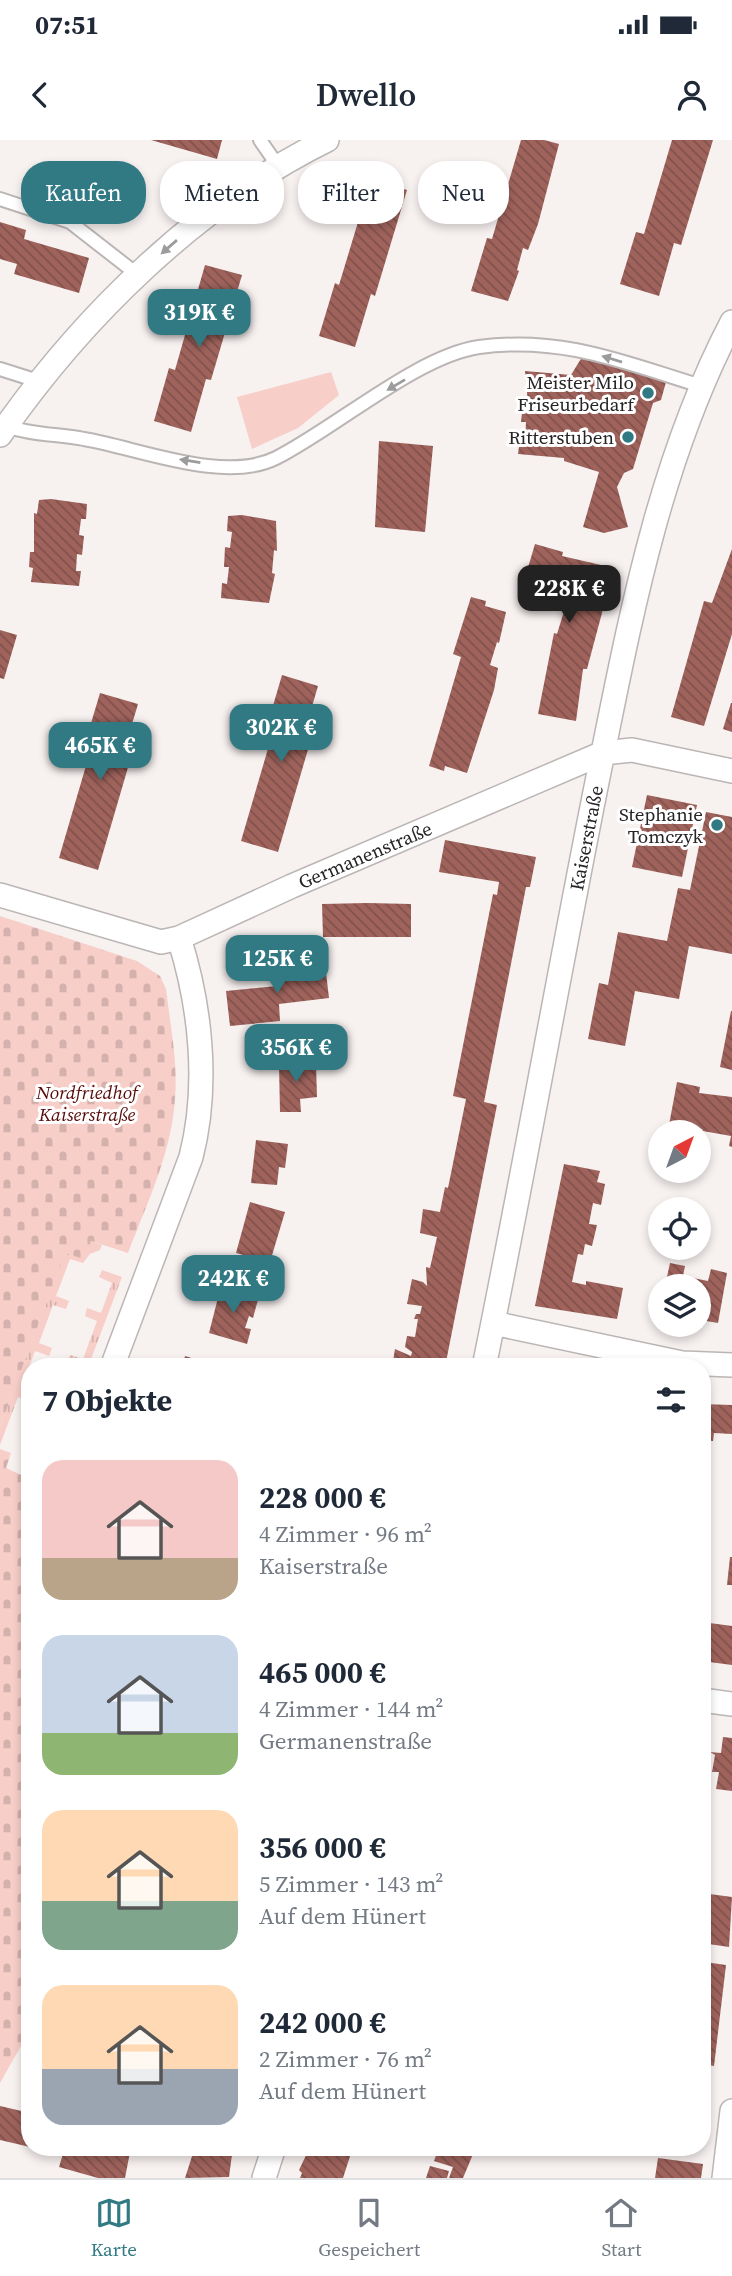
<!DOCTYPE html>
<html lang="de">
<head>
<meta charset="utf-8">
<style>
  :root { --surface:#fff; --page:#f2f2f3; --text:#1f2937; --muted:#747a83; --line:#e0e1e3; --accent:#317983 }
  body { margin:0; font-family:"Source Serif 4",serif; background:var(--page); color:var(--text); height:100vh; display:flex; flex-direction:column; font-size:26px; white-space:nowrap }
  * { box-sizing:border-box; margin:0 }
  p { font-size:23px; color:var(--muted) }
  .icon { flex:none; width:38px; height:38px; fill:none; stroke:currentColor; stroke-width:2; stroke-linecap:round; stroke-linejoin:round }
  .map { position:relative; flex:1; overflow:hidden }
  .details { position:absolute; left:21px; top:1218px; width:690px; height:798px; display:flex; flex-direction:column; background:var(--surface); border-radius:28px; box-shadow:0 4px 10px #0003 }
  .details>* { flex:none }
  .top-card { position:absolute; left:21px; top:21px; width:691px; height:63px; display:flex; gap:14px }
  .needle { width:46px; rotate:41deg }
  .controls { position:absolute; left:648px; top:980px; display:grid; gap:14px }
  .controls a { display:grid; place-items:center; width:63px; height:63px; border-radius:50%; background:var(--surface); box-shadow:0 4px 10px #0003; font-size:35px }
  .price { position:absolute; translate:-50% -60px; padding:0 16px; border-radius:14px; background:var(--accent); color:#fff; font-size:23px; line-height:46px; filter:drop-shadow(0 2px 4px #0008) }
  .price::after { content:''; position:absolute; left:50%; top:42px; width:21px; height:16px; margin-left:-10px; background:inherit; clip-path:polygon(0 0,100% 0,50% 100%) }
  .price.current { background:#222; color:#fff }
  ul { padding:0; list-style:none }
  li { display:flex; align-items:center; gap:21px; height:175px; padding:0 21px }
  li span { display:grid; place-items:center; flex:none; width:196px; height:140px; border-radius:21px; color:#555 }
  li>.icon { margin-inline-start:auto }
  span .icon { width:84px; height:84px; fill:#fffc; stroke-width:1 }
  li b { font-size:30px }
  h2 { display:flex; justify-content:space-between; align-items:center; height:84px; padding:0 21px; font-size:30px }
  .pill { padding:0 24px; border-radius:28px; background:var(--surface); box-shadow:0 4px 10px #0003; font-size:24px; line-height:63px }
  .pill.current { background:var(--accent); color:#fff }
  .status { display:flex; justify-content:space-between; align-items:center; height:49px; padding:0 35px; background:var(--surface); direction:ltr }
  .status svg { height:19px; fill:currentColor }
  header { display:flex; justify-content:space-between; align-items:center; height:91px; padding:0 21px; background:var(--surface); font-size:32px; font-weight:600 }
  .tabs { display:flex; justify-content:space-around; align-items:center; height:98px; border-top:2px solid var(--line); background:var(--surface); font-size:19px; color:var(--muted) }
  .tabs a { display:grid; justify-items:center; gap:4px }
  .tabs .current { color:var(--accent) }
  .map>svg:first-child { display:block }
</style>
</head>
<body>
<div class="status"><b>07:51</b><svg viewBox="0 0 49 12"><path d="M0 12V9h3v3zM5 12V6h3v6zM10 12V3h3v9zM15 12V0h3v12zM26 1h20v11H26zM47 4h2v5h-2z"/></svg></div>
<header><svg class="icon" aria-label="back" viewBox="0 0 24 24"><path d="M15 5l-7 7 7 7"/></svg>Dwello<svg class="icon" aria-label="person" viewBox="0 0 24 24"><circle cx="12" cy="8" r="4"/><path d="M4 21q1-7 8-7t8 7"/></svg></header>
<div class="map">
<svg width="732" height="2038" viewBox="0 0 732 2038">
  <defs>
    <pattern id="grass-tufts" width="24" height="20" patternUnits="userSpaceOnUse" patternTransform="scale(1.75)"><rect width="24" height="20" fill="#f7cec8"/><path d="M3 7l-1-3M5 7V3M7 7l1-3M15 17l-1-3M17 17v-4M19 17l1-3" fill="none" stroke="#d4b1ac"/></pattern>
    <pattern id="cemetery-stones" width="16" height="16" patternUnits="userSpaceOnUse" patternTransform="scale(1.75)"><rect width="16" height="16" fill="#f7cec8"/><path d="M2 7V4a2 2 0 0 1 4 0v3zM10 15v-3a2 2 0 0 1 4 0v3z" fill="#d4b1ac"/></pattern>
    <pattern id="building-back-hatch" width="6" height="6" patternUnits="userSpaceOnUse" patternTransform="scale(1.75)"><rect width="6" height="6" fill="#9f635c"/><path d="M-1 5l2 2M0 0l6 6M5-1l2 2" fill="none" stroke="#81514c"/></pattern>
  </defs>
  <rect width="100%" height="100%" fill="#f7f1f0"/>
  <path fill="url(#grass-tufts)" d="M91 1101 102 1105 100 1110 90 1114 83 1123 70 1119 56 1156 69 1161 66 1169 53 1165 39 1203 52 1208 49 1216 35 1211 21 1249 30 1252V1262L18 1257 0 1305V1287L65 1112Z
    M102 1130 122 1137 88 1227 67 1222 70 1215 83 1219 97 1181 85 1176 87 1168 101 1173 112 1143 99 1137Z"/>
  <path fill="url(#cemetery-stones)" d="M0 776 137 821 160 836 166 849C170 884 178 922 175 958 172 1012 147 1063 128 1113L91 1101 84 1119 65 1113 0 1287Z
    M0 1309 11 1313 6 1328 30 1339V1395L22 1416 30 1419V1890L0 1943Z"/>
  <path fill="#f7cec8" d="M331 232 339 255 298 288 252 309 237 257Z"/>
  <path fill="url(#building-back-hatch)" d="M151 0H222L217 19Z
    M521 0H544L559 4 538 84 528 110 523 108 517 130 519 131 508 161 471 151 487 98 492 99Z
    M672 0H713L681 105 674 103 659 156 620 144 636 92 644 94Z
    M371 39 407 50 375 156 371 154 355 207 319 196 335 143 339 145Z
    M0 82 26 90 24 99 89 118 79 153 14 134 17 124 0 119Z
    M205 125 242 135 211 240 206 239 191 292 154 281 169 228 175 230Z
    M582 217 666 242 661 260 653 263 633 329 624 333 617 347 628 387 604 393 583 387 599 332 564 321V318L518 314 520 299H525L526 282H521L523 263H528L525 231 571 235Z
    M379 301 433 306 425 392 375 387Z
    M51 359 87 364 86 379H81L79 395 84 396 82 415 77 414 76 431H81L79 446 31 442 33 428 29 427 30 412H34V373L37 374 39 360Z
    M242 375 276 381 277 411 274 410 272 433 275 434 269 463 221 458 222 443 227 444 229 427H224L225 407 230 408 232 392 227 391 228 376Z
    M535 404 563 412 562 416 614 428 587 529H583L576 581 538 574 554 493 557 494 569 455 524 441Z
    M732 409V494L704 586 671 577 704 461 712 463Z
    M471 457 486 461 485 466 506 472 499 503 497 502 490 525 498 528 494 550 467 633 445 626 444 631 429 626 461 517 453 514Z
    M0 490 17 495 4 539 0 538Z
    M282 535 318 546 301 604 309 606 278 712 241 701 272 595 265 593Z
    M100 553 138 564 121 621 129 624 98 730 59 718 90 612 83 610Z
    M731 563H732V592L723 589Z
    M647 655 697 665 682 737 632 727Z
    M706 672 732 677V814L689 806 679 859 635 851 625 906 588 899 599 843 608 845 618 792 667 801 678 748 690 750Z
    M445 700 536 717 530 747H526L484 962 497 965 445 1227H396V1222L393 1221 395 1209 411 1216 412 1212 405 1207 407 1196 415 1197 418 1179H414L416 1174H420L422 1166 407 1164 412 1139 423 1142 427 1146 426 1127 430 1128 437 1097 420 1093 423 1069 440 1072 445 1047 448 1048 466 959 453 956 493 754 497 755 499 742 439 732Z
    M367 763 411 764V797H323L322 764Z
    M325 824 329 858 279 864 280 881 230 886 226 851 277 846 275 829Z
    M731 871H732V930L720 927Z
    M283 918H296V924H316L317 957 300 959 301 972H280L279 925H283Z
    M677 942 700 947 699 953 732 957V1007L729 1006 731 996 669 985Z
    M256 1000 288 1004 285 1028 279 1027 277 1045 251 1043Z
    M564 1024 600 1031 597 1042 605 1044 601 1065 593 1063 591 1073 589 1084 597 1085 592 1106 585 1104 583 1115 578 1114 572 1142 586 1145V1141L623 1148 617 1179 535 1166Z
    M250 1062 285 1072 270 1122 236 1113Z
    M670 1123 685 1126 683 1136 708 1141 711 1129 727 1133 718 1183 701 1180 702 1177 698 1176V1146H665Z
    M221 1146 259 1156 253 1178 249 1176 245 1188 251 1189 247 1204 209 1193Z
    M185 1216 218 1226V1227H182Z
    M702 1264 732 1265V1294L714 1293 713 1301 702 1300Z
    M730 1417H732V1445H727Z
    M702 1482 732 1486V1525L702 1521Z
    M723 1597 732 1598V1651L716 1649 719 1632H712L715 1615 710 1612 721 1613Z
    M702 1753 732 1757 729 1807 702 1803Z
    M705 1822 726 1825 714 1926 702 1924V1833Z
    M702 1943 711 1944 703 2006H702Z
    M0 1966 30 1973V2007L0 2000Z
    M65 2007H131L125 2038H98L59 2027Z
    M195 2007H233L229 2037 185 2038Z
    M310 2007H353L343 2038H300L302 2033 299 2030Z
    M432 2007H476L463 2038H449L453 2027 434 2021 437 2013 431 2012Z
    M658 2018 703 2024 701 2038H655Z
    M430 2026 449 2031 447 2038H426Z"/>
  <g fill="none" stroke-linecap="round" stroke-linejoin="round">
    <g stroke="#bbb6b5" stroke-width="16">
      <path id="service" d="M260 0 278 26
        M0 59 70 82 138 135
        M0 229 41 242
        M6 286C31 295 58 294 84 299 138 308 224 344 276 318 334 289 417 216 479 207 562 196 623 222 701 246"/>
    </g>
    <g stroke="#bbb6b5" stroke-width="26">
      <path id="minor" d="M0 295C82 177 197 64 327 0
        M0 755 161 802 179 798 292 746 603 613 632 610 732 631
        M493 1183 682 1223 732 1225
        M112 1227 191 1017C209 947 201 867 179 798
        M484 1227C524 1032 558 837 597 642 629 486 657 325 732 182
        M702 1560 732 1564
        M264 2038 274 2007
        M724 2038 732 1971"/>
    </g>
    <use href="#service" stroke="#fff" stroke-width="12"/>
    <use href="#minor" stroke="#fff" stroke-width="23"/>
  </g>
  <defs><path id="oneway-solid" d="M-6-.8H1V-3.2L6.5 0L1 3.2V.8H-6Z" transform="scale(1.75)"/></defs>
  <g fill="#9d9c9c">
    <use href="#oneway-solid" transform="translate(169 107) rotate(139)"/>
    <use href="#oneway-solid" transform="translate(612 219) rotate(-163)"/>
    <use href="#oneway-solid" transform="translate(396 245) rotate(149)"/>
    <use href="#oneway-solid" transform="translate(190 321) rotate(-171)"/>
  </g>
  <g fill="#317983" stroke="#fff" stroke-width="2.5">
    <circle cx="648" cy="253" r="7"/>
    <circle cx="628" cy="297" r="7"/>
    <circle cx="717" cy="685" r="7"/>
  </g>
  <g text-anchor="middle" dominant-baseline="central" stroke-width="6" stroke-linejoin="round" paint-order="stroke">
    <g font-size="19" fill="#252323" stroke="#fff" text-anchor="end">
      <text x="634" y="242">Meister Milo<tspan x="634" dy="22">Friseurbedarf</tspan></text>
      <text x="614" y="297">Ritterstuben</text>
      <text x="703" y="674">Stephanie<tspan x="703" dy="22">Tomczyk</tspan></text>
    </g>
    <g font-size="19" fill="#252323" stroke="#fff">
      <text transform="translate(586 698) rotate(-79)">Kaiserstraße</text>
      <text transform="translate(365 715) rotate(-23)">Germanenstraße</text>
    </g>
    <g font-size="19" font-style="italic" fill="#570a08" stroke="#fff">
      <text x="87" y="952">Nordfriedhof<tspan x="87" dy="22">Kaiserstraße</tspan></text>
    </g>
  </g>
</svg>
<div class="controls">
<a><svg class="needle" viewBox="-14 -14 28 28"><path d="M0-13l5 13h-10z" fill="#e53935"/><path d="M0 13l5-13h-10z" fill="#747a83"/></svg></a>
<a><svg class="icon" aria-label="locate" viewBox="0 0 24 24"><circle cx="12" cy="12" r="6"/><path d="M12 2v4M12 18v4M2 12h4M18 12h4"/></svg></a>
<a><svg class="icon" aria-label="layers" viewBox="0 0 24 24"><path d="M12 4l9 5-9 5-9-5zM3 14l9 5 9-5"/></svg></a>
</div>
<b class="price" style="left:199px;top:209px">319K €</b>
<b class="price current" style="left:569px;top:485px">228K €</b>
<b class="price" style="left:281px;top:624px">302K €</b>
<b class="price" style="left:100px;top:642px">465K €</b>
<b class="price" style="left:277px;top:855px">125K €</b>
<b class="price" style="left:296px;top:944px">356K €</b>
<b class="price" style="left:233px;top:1175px">242K €</b>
<div class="top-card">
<a class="pill current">Kaufen</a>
<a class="pill">Mieten</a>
<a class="pill">Filter</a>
<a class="pill">Neu</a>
</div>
<section class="details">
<h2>7 Objekte<svg class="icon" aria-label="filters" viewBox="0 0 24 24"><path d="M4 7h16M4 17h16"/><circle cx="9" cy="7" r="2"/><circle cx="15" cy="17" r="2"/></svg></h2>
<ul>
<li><span style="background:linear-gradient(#f6c9c9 70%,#b9a48a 0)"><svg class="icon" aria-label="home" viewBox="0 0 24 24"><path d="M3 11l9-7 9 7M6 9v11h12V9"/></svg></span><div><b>228 000 €</b><p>4 Zimmer · 96 m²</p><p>Kaiserstraße</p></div></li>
<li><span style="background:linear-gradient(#c9d6e8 70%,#8fb573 0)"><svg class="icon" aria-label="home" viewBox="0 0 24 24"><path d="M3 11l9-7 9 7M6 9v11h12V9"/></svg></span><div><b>465 000 €</b><p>4 Zimmer · 144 m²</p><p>Germanenstraße</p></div></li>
<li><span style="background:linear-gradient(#ffd9b3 65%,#7fa58c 0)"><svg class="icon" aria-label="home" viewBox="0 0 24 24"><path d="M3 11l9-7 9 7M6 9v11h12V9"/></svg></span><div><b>356 000 €</b><p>5 Zimmer · 143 m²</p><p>Auf dem Hünert</p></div></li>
<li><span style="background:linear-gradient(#ffd9b3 60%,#9aa5b1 0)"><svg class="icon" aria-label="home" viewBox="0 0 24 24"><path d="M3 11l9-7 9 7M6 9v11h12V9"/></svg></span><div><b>242 000 €</b><p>2 Zimmer · 76 m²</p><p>Auf dem Hünert</p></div></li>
</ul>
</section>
</div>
<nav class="tabs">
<a class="current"><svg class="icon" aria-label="map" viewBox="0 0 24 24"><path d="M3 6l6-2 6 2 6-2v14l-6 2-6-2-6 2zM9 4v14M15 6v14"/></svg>Karte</a>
<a><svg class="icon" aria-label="saved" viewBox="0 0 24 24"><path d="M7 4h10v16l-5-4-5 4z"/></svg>Gespeichert</a>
<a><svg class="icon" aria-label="home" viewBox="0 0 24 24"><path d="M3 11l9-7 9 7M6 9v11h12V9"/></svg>Start</a>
</nav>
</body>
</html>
